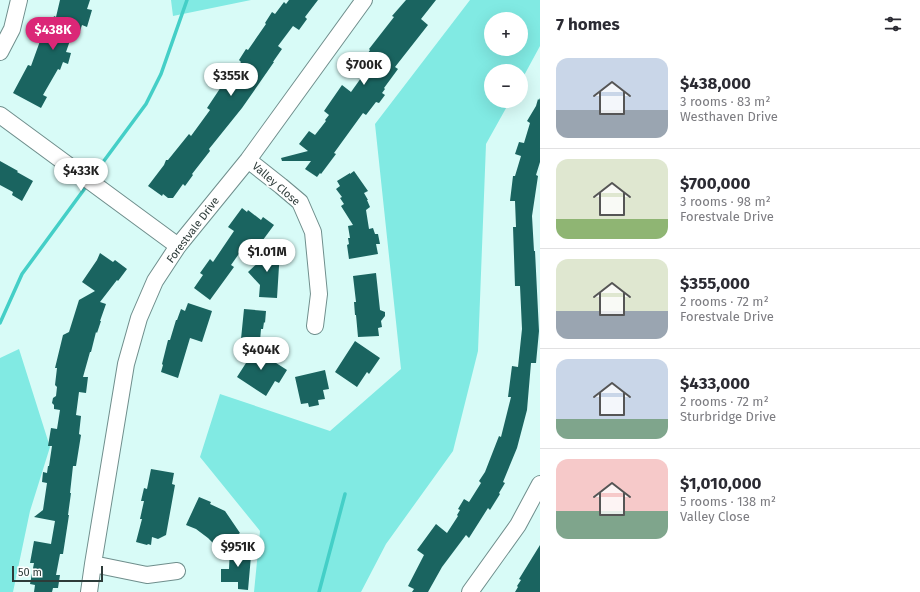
<!DOCTYPE html>
<html lang="en">
<head>
<meta charset="utf-8">
<style>
  :root { --surface:#fff; --page:#f2f2f3; --text:#2b2b33; --muted:#7c7c81; --line:#e1e1e2; --accent:#db2777 }
  body { margin:0; font-family:"Fira Sans",sans-serif; background:var(--page); color:var(--text); height:100vh; display:flex; flex-direction:column; font-size:15px; white-space:nowrap }
  * { box-sizing:border-box; margin:0 }
  p { font-size:13px; color:var(--muted) }
  .icon { flex:none; width:22px; height:22px; fill:none; stroke:currentColor; stroke-width:2; stroke-linecap:round; stroke-linejoin:round }
  .map { position:relative; flex:1; overflow:hidden }
  .details { display:flex; flex-direction:column; background:var(--surface); width:380px }
  .details>* { flex:none }
  .tools { position:absolute; left:484px; top:12px; display:grid; gap:8px }
  .tools a { display:grid; place-items:center; width:44px; height:44px; border-radius:50%; background:var(--surface); box-shadow:0 4px 16px #0002; font-size:20px }
  .scale { position:absolute; left:12px; bottom:10px; width:91px; box-sizing:border-box; padding-left:4px; border:2px solid #2d3b39; border-top:0; font-size:11px; line-height:14px; white-space:nowrap; color:#2d3b39; -webkit-text-stroke:3px #fff; paint-order:stroke }
  .price { position:absolute; translate:-50% -34px; padding:0 9px; border-radius:14px; background:#fff; color:#222; font-size:13px; line-height:26px; filter:drop-shadow(0 1px 2px #0008) }
  .price::after { content:''; position:absolute; left:50%; top:24px; width:12px; height:9px; margin-left:-6px; background:inherit; clip-path:polygon(0 0,100% 0,50% 100%) }
  .price.selected { background:var(--accent); color:#fff }
  ul { padding:0; list-style:none }
  li { display:flex; align-items:center; gap:12px; height:100px; padding:0 16px }
  li+li { border-top:1px solid var(--line) }
  li span { display:grid; place-items:center; flex:none; width:112px; height:80px; border-radius:12px; color:#555 }
  li>.icon { margin-inline-start:auto }
  span .icon { width:48px; height:48px; fill:#fffc; stroke-width:1 }
  li b { font-size:17px }
  h2 { display:flex; justify-content:space-between; align-items:center; height:48px; padding:0 16px; font-size:17px }
  main { display:flex; flex:1; min-height:0 }
  .map>svg:first-child { display:block }
</style>
</head>
<body>
<main>
<div class="map">
<svg width="540" height="592" viewBox="0 0 540 592">
  <rect width="100%" height="100%" fill="#d8fbf7"/>
  <path fill="#81eae3" fill-rule="evenodd" d="M171 0H251L173 16Z
    M470 0H540V46L521 81V71H491V101H510L486 144 478 351 453 451 386 544 361 592H254L260 531 200 457 220 394 330 431 401 369 375 124ZM491 19H521V49H491Z
    M19 349 50 447 30 511 13 592H0V358Z"/>
  <g fill="none" stroke-linecap="round" stroke-linejoin="round">
    <path stroke="#44cfc7" stroke-width="3.5" d="M92 177 146 104 161 74 187 0
      M0 323 22 274 88 184
      M319 592 345 494"/>
  </g>
  <path fill="#1a6460" d="M60 0H90L87 9 92 10 87 27 82 25 79 34 73 32 66 52 71 53 68 64 63 62 60 70 58 69 43 95 47 97 41 108 13 93 28 65 31 66 44 30 50 32 54 16 56 17Z
    M289 0H318L305 17 307 19 299 30 293 26 278 46 282 49 275 59 273 62H274L242 108 209 149 210 151 192 174 193 175 185 186 183 184 173 198H168L163 194 162 196 148 186 164 165 166 160H168L189 134 191 136 210 110 207 108 225 81H227L241 62 239 60 246 49 248 50 266 24 265 23 272 12 275 14 284 2 286 4Z
    M406 0H436L421 19 428 25 395 67 398 69 384 88 385 89 382 93 385 95 379 103 376 102 366 115 363 113 334 153 336 154 321 174 320 173 317 177 305 169 311 161H282L281 158 308 151 299 144 309 131 315 135 326 121 325 120 329 115 324 111 342 85 351 92 366 71 360 67 365 60 364 59 370 50 369 49 394 17 392 16Z
    M540 98V162L536 175 538 176 532 216 534 251H535L539 331 536 363H531L527 410 517 448 503 482 505 483 499 493 500 494 490 510 488 508 469 538 466 535 442 567 428 592H412L414 589 408 586 424 555 417 550 436 524 447 533 458 516 457 515 460 510 458 509 464 499 469 502 481 483 479 481 485 472 499 436 501 437 511 397H508L512 366 518 367 522 329 520 286H515L513 227H516L515 201H510L513 176H515L521 156 515 154 519 142 524 143 530 123 527 121 536 106 538 99 539 100Z
    M0 161 18 171 17 172 33 181 22 201 12 195 13 192 0 185Z
    M354 171 368 191 364 193 368 200H367L370 207 366 210 369 229 373 228 375 234H378L380 244H376L378 254 349 259 347 245 349 244 348 238H350L348 226 353 225 341 206 344 204 340 198 342 197 336 189 340 186 337 181 350 173V174Z
    M242 208 247 212 248 210 261 220 263 217 274 225 257 248 248 241 231 265 234 267 210 300 194 288 203 275 200 273 210 259 213 262 234 231 228 227Z
    M261 249 280 250 277 298 259 297 260 285 248 272 261 260Z
    M100 253 113 262 115 260 127 269 118 281 117 280 100 302 106 304 100 321H101L97 333 96 332 91 352H90L83 377H88L86 393 79 392 76 415 81 416 79 434 81 435 76 466H73L70 493H71L68 515H69L63 554H60L56 575H60L58 588H53L52 592H34L35 585 30 584 34 563H30L34 541 51 544 55 521 34 517 43 510 47 483 42 482 43 472 47 473 48 466H49L52 446H48L51 428 57 429 60 410 54 409V405L52 403 53 398 56 396 57 387 55 385 57 368H55L63 335 69 332 79 300 95 291 82 282 97 260Z
    M376 273 380 310 385 312V316L381 321 382 327 378 328 379 336 358 337 356 315H355L354 302H356L353 276Z
    M188 303 212 311 202 342 190 338 178 378 161 372 163 365 162 364 168 340H170L176 320H177L181 309 185 311Z
    M244 309 266 311 265 323 264 322 263 329H261L260 341 241 339Z
    M355 341 380 358 369 374 367 372 357 387 335 372Z
    M256 345 274 359 273 361 287 370 279 383 275 381 266 396 237 377 246 363 245 362Z
    M325 370 329 389 323 390 325 399 318 400 319 405 309 407 308 403 301 404 295 377Z
    M151 469 174 473 172 484 175 485 166 535 158 539 152 537 151 545 148 544 147 545 136 542 142 519H140L144 501H141L144 488 147 489Z
    M199 497 211 502 210 504 225 511 240 533 225 544 220 538 213 543 208 538 196 529 186 525Z
    M540 545V592H515L518 587 517 586 521 580 519 579Z
    M230 547H248L249 556H251L248 590 238 589V582H221V569H229Z"/>
  <g fill="none" stroke-linecap="round" stroke-linejoin="round">
    <g stroke="#6f8e8c" stroke-width="18">
      <path id="minor" d="M0 52 12 29 19 0
        M0 115 178 246
        M248 160 281 186 300 202 313 232 319 294 315 326
        M93 564 147 575 177 571
        M89 592 93 564 126 364 139 318 155 281 178 246 248 160 364 0
        M470 592 518 525 540 484"/>
    </g>
    <use href="#minor" stroke="#fff" stroke-width="16"/>
  </g>
  <g text-anchor="middle" dominant-baseline="central" stroke-width="4" stroke-linejoin="round" paint-order="stroke">
    <g font-size="11" fill="#2d3b39" stroke="#fff">
      <text transform="translate(276 184) rotate(41)">Valley Close</text>
      <text transform="translate(193 230) rotate(-53)">Forestvale Drive</text>
    </g>
  </g>
</svg>
<div class="tools">
<a>+</a>
<a>−</a>
</div>
<div class="scale">50 m</div>
<b class="price selected" style="left:53px;top:51px">$438K</b>
<b class="price" style="left:364px;top:86px">$700K</b>
<b class="price" style="left:231px;top:97px">$355K</b>
<b class="price" style="left:81px;top:192px">$433K</b>
<b class="price" style="left:267px;top:273px">$1.01M</b>
<b class="price" style="left:261px;top:371px">$404K</b>
<b class="price" style="left:238px;top:568px">$951K</b>
</div>
<section class="details">
<h2>7 homes<svg class="icon" aria-label="filters" viewBox="0 0 24 24"><path d="M4 7h16M4 17h16"/><circle cx="9" cy="7" r="2"/><circle cx="15" cy="17" r="2"/></svg></h2>
<ul>
<li><span style="background:linear-gradient(#c9d6e8 65%,#9aa5b1 0)"><svg class="icon" aria-label="home" viewBox="0 0 24 24"><path d="M3 11l9-7 9 7M6 9v11h12V9"/></svg></span><div><b>$438,000</b><p>3 rooms · 83 m²</p><p>Westhaven Drive</p></div></li>
<li><span style="background:linear-gradient(#dfe7d0 75%,#8fb573 0)"><svg class="icon" aria-label="home" viewBox="0 0 24 24"><path d="M3 11l9-7 9 7M6 9v11h12V9"/></svg></span><div><b>$700,000</b><p>3 rooms · 98 m²</p><p>Forestvale Drive</p></div></li>
<li><span style="background:linear-gradient(#dfe7d0 65%,#9aa5b1 0)"><svg class="icon" aria-label="home" viewBox="0 0 24 24"><path d="M3 11l9-7 9 7M6 9v11h12V9"/></svg></span><div><b>$355,000</b><p>2 rooms · 72 m²</p><p>Forestvale Drive</p></div></li>
<li><span style="background:linear-gradient(#c9d6e8 75%,#7fa58c 0)"><svg class="icon" aria-label="home" viewBox="0 0 24 24"><path d="M3 11l9-7 9 7M6 9v11h12V9"/></svg></span><div><b>$433,000</b><p>2 rooms · 72 m²</p><p>Sturbridge Drive</p></div></li>
<li><span style="background:linear-gradient(#f6c9c9 65%,#7fa58c 0)"><svg class="icon" aria-label="home" viewBox="0 0 24 24"><path d="M3 11l9-7 9 7M6 9v11h12V9"/></svg></span><div><b>$1,010,000</b><p>5 rooms · 138 m²</p><p>Valley Close</p></div></li>
</ul>
</section>
</main>
</body>
</html>
